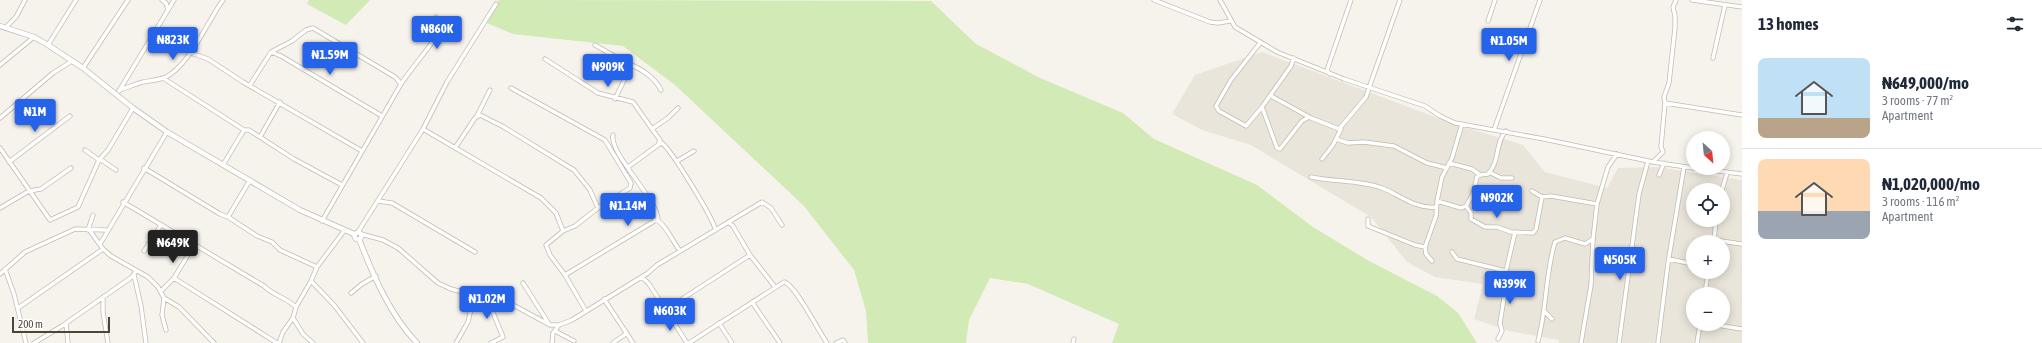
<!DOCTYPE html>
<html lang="en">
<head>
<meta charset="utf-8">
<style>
  :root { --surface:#fff; --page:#f2f2f3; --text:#1f2937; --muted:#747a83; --line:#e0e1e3; --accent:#2563eb }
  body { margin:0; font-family:"Asap Condensed",sans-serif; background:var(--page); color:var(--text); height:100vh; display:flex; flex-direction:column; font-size:15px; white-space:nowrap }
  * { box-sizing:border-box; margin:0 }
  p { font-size:13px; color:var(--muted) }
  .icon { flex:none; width:22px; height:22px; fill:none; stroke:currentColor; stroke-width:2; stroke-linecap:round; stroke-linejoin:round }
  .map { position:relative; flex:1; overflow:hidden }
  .details { display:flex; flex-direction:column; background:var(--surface); width:300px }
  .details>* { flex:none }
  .needle { width:26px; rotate:153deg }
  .tools { position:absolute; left:1686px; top:131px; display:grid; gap:8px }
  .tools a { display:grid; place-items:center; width:44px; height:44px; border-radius:50%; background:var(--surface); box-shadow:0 2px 10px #0003; font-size:20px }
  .scale { position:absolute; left:12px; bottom:10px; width:98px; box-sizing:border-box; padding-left:4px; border:2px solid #4b4439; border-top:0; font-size:11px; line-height:14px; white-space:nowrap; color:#4b4439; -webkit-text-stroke:3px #fff; paint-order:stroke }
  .price { position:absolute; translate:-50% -34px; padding:0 9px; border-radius:4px; background:var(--accent); color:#fff; font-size:13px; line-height:26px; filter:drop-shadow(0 1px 2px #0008) }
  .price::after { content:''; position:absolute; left:50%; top:24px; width:12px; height:9px; margin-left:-6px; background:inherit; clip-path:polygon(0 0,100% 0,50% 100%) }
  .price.selected { background:#222; color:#fff }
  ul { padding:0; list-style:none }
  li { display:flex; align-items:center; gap:12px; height:100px; padding:0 16px }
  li+li { border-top:1px solid var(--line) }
  li span { display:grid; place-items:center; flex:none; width:112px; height:80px; border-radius:8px; color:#555 }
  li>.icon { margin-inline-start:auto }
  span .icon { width:48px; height:48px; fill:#fffc; stroke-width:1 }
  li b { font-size:17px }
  h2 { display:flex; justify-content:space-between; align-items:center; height:48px; padding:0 16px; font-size:17px }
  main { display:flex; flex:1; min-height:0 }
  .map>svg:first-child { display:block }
</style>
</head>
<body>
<main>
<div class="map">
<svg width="1742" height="343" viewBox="0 0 1742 343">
  <rect width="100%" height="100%" fill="#f6f3ec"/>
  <path fill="#eae5da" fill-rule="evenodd" d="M1262 52 1451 123 1523 145 1545 172 1607 188 1618 168 1657 167 1742 180V343H1559V340L1509 331 1474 319 1483 284 1435 277 1407 262 1371 217 1251 145 1202 130 1172 114 1195 75ZM1693 190H1723V220H1693ZM1693 242H1723V272H1693ZM1693 294H1723V324H1693Z"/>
  <path fill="#d2eab5" d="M309 0H370L346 25 307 4Z
    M499 0 931 1 976 44 1040 78 1123 113 1154 139 1257 185 1313 227 1369 261 1437 296 1458 313 1477 343H1112L1119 324 1028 284 990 278 969 320 966 343H868L866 311 854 270 804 206 675 85 623 46 513 34 482 21Z"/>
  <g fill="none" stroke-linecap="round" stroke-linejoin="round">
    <g stroke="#c2bbae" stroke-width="5">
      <path id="minor" d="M162 0 166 3 168 10
        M1154 0 1210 22 1218 23 1230 21
        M1220 0 1235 27 1277 52 1344 79 1425 106 1440 116 1455 123 1544 139 1653 162 1693 168
        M1692 0 1742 7
        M1488 21 1495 0
        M6 27 16 17 25 0
        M1260 43 1231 80 1216 106 1219 111 1246 126 1262 107
        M48 45 76 0
        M595 45 628 64 629 70 615 99
        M271 52 281 56 382 116
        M191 53 208 59 243 82 362 151
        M1294 58 1291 66 1262 107 1277 148 1280 149 1302 121 1309 117
        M1713 58 1725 5
        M545 59 598 93 633 102 652 129
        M628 64C641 68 655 78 661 90
        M0 65 34 37
        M83 68 128 0
        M1330 74 1327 71 1328 67 1351 0
        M163 78 244 130H249L294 159 342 185
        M401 84C415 63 432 46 444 24L436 17
        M250 85 271 52 292 41 306 30 313 28 395 77 401 84 322 221
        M511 88 605 140 631 183 630 188 598 208 575 226 563 231 546 245 550 255 565 275 586 311
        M1369 88 1400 0
        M119 90C127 88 135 84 143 82 149 81 157 80 164 78 189 67 207 22 223 0
        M119 91 174 0
        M1271 96 1311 118 1339 129 1366 97 1369 88
        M1665 103 1742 115
        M477 116 490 90
        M0 118 53 73 72 61
        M423 129 447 82 496 4
        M1494 130 1540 0
        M613 135C609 154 658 199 658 220
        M260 137 280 102
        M1336 139 1348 143 1364 142 1394 146 1427 163 1447 168
        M658 145 662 143C672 151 713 218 715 229
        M0 148 50 220 78 207 99 160 108 150 133 108
        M455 148 475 118 480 115 502 126 574 170 590 190 598 208
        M85 150 99 160
        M100 159 116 170
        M1322 159 1333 145 1341 129
        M677 161 694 151
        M9 162 70 116
        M1653 162 1663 152 1661 147 1665 103 1664 97 1669 83 1675 28V16L1673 7 1676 0
        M1449 163 1472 169 1480 175
        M223 165 244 130
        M628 167 658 145 660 140 652 129 668 118 678 108
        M144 168 220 214 228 217 257 236 272 242 280 250 317 267
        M1694 168 1742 174
        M1489 172 1501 178H1512
        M1659 175 1664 163
        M1311 177C1334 182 1360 180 1382 188 1398 194 1417 210 1436 207
        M1722 190 1727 173
        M29 191 41 189 71 168
        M1532 191 1542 197
        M1542 197 1551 196 1597 204
        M378 201 392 203 475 252
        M1437 201 1461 208 1466 206 1473 194 1477 177 1480 175 1488 174C1500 162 1495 142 1506 131
        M123 202 264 286C274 296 287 298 296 307L293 318 283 332 279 343
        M1466 206 1471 213V219L1485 227H1497L1511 232 1533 233 1536 229 1542 197
        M0 208 29 191
        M228 217 250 180
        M1368 219V226L1415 245 1425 247
        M728 222 733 226 750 255 775 287
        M88 230 93 215
        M90 231 103 249 111 256 148 277 158 287 164 298 179 307 214 343
        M344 231 317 267 311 281 334 305 363 343
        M358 232 423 129 541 198 556 213 563 231
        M361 234 383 240 398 248 438 283 451 289 515 306 550 325H559L572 320 648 273 657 265 762 202 771 208 782 225
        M1714 240 1742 244
        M1714 241 1716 220
        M100 244 167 132
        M144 251 161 225
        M1452 252 1457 259 1506 271
        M1669 259 1693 264
        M1432 261 1426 254 1425 247 1436 216 1437 201 1442 177 1452 158 1462 124
        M5 269 14 294 26 343
        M0 274 25 252 75 229 106 230
        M134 275 141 306 146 343
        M565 275 656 220C665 223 673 242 680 251
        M642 277 649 284 687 343
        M174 278 277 343
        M523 283 549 324
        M161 291 174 278 194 245
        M351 293 362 284 376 276
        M1705 294 1708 272
        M103 297V312L108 343
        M164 298 162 315 166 330
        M487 298 503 337 491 343
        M604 299 633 343
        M752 302 780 343
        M296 307 311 281
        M18 308 103 249
        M665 310 750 255
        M1544 311 1552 319
        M293 318 303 334 313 343
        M66 323 68 343
        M719 323 732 343
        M1710 324 1742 329
        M555 331 574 341
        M1498 339 1502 331 1500 323 1506 286V271L1515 232
        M1538 341C1547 308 1545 275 1555 242L1565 238 1585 244 1593 239
        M34 343 62 326 132 277 136 271
        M456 343 468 322 474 296
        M552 343 553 333 559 325
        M613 343 627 333
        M689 343 784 282C795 284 819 332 827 343
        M836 343 843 340 845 343
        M1073 343 1074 339
        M1581 343 1591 285 1593 239 1597 204 1608 167 1617 154
        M1619 343 1639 194 1648 161
        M1658 343 1668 263 1684 167
        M1697 343 1700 324"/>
    </g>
    <g stroke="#c2bbae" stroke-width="6">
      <path id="tertiary" d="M0 26 34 37 48 45 83 68 133 108 167 132 300 210 354 234
        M354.5 236a3.5 3.5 0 1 1 7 0a3.5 3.5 0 1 1-7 0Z
        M359 239C373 275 390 315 417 343"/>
    </g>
    <use href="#minor" stroke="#fff" stroke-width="3.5"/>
    <use href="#tertiary" stroke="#fff" stroke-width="4.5"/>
  </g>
</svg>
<div class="tools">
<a><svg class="needle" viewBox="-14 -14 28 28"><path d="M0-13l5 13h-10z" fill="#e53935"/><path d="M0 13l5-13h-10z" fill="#747a83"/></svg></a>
<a><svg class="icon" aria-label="locate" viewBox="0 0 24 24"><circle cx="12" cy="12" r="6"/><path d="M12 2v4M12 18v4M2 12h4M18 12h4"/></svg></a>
<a>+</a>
<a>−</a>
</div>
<div class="scale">200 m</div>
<b class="price" style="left:437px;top:50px">₦860K</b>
<b class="price" style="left:173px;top:61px">₦823K</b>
<b class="price" style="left:1509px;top:62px">₦1.05M</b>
<b class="price" style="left:330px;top:76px">₦1.59M</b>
<b class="price" style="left:608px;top:88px">₦909K</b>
<b class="price" style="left:35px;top:133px">₦1M</b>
<b class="price" style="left:1497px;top:219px">₦902K</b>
<b class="price" style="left:628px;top:227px">₦1.14M</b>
<b class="price selected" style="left:173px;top:264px">₦649K</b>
<b class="price" style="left:1620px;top:281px">₦505K</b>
<b class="price" style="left:1510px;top:305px">₦399K</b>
<b class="price" style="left:487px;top:320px">₦1.02M</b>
<b class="price" style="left:670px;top:332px">₦603K</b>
</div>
<section class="details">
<h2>13 homes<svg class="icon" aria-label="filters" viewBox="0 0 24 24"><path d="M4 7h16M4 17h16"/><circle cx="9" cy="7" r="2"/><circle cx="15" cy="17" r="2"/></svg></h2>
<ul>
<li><span style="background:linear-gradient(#bfe0f5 75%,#b9a48a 0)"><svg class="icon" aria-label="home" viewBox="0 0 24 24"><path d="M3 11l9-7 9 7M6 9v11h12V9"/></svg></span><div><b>₦649,000/mo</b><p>3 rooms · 77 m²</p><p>Apartment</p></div></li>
<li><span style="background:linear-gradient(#ffd9b3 65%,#9aa5b1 0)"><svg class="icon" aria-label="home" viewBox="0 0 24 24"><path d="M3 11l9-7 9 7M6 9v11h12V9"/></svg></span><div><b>₦1,020,000/mo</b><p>3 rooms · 116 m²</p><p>Apartment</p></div></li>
</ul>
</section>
</main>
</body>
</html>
